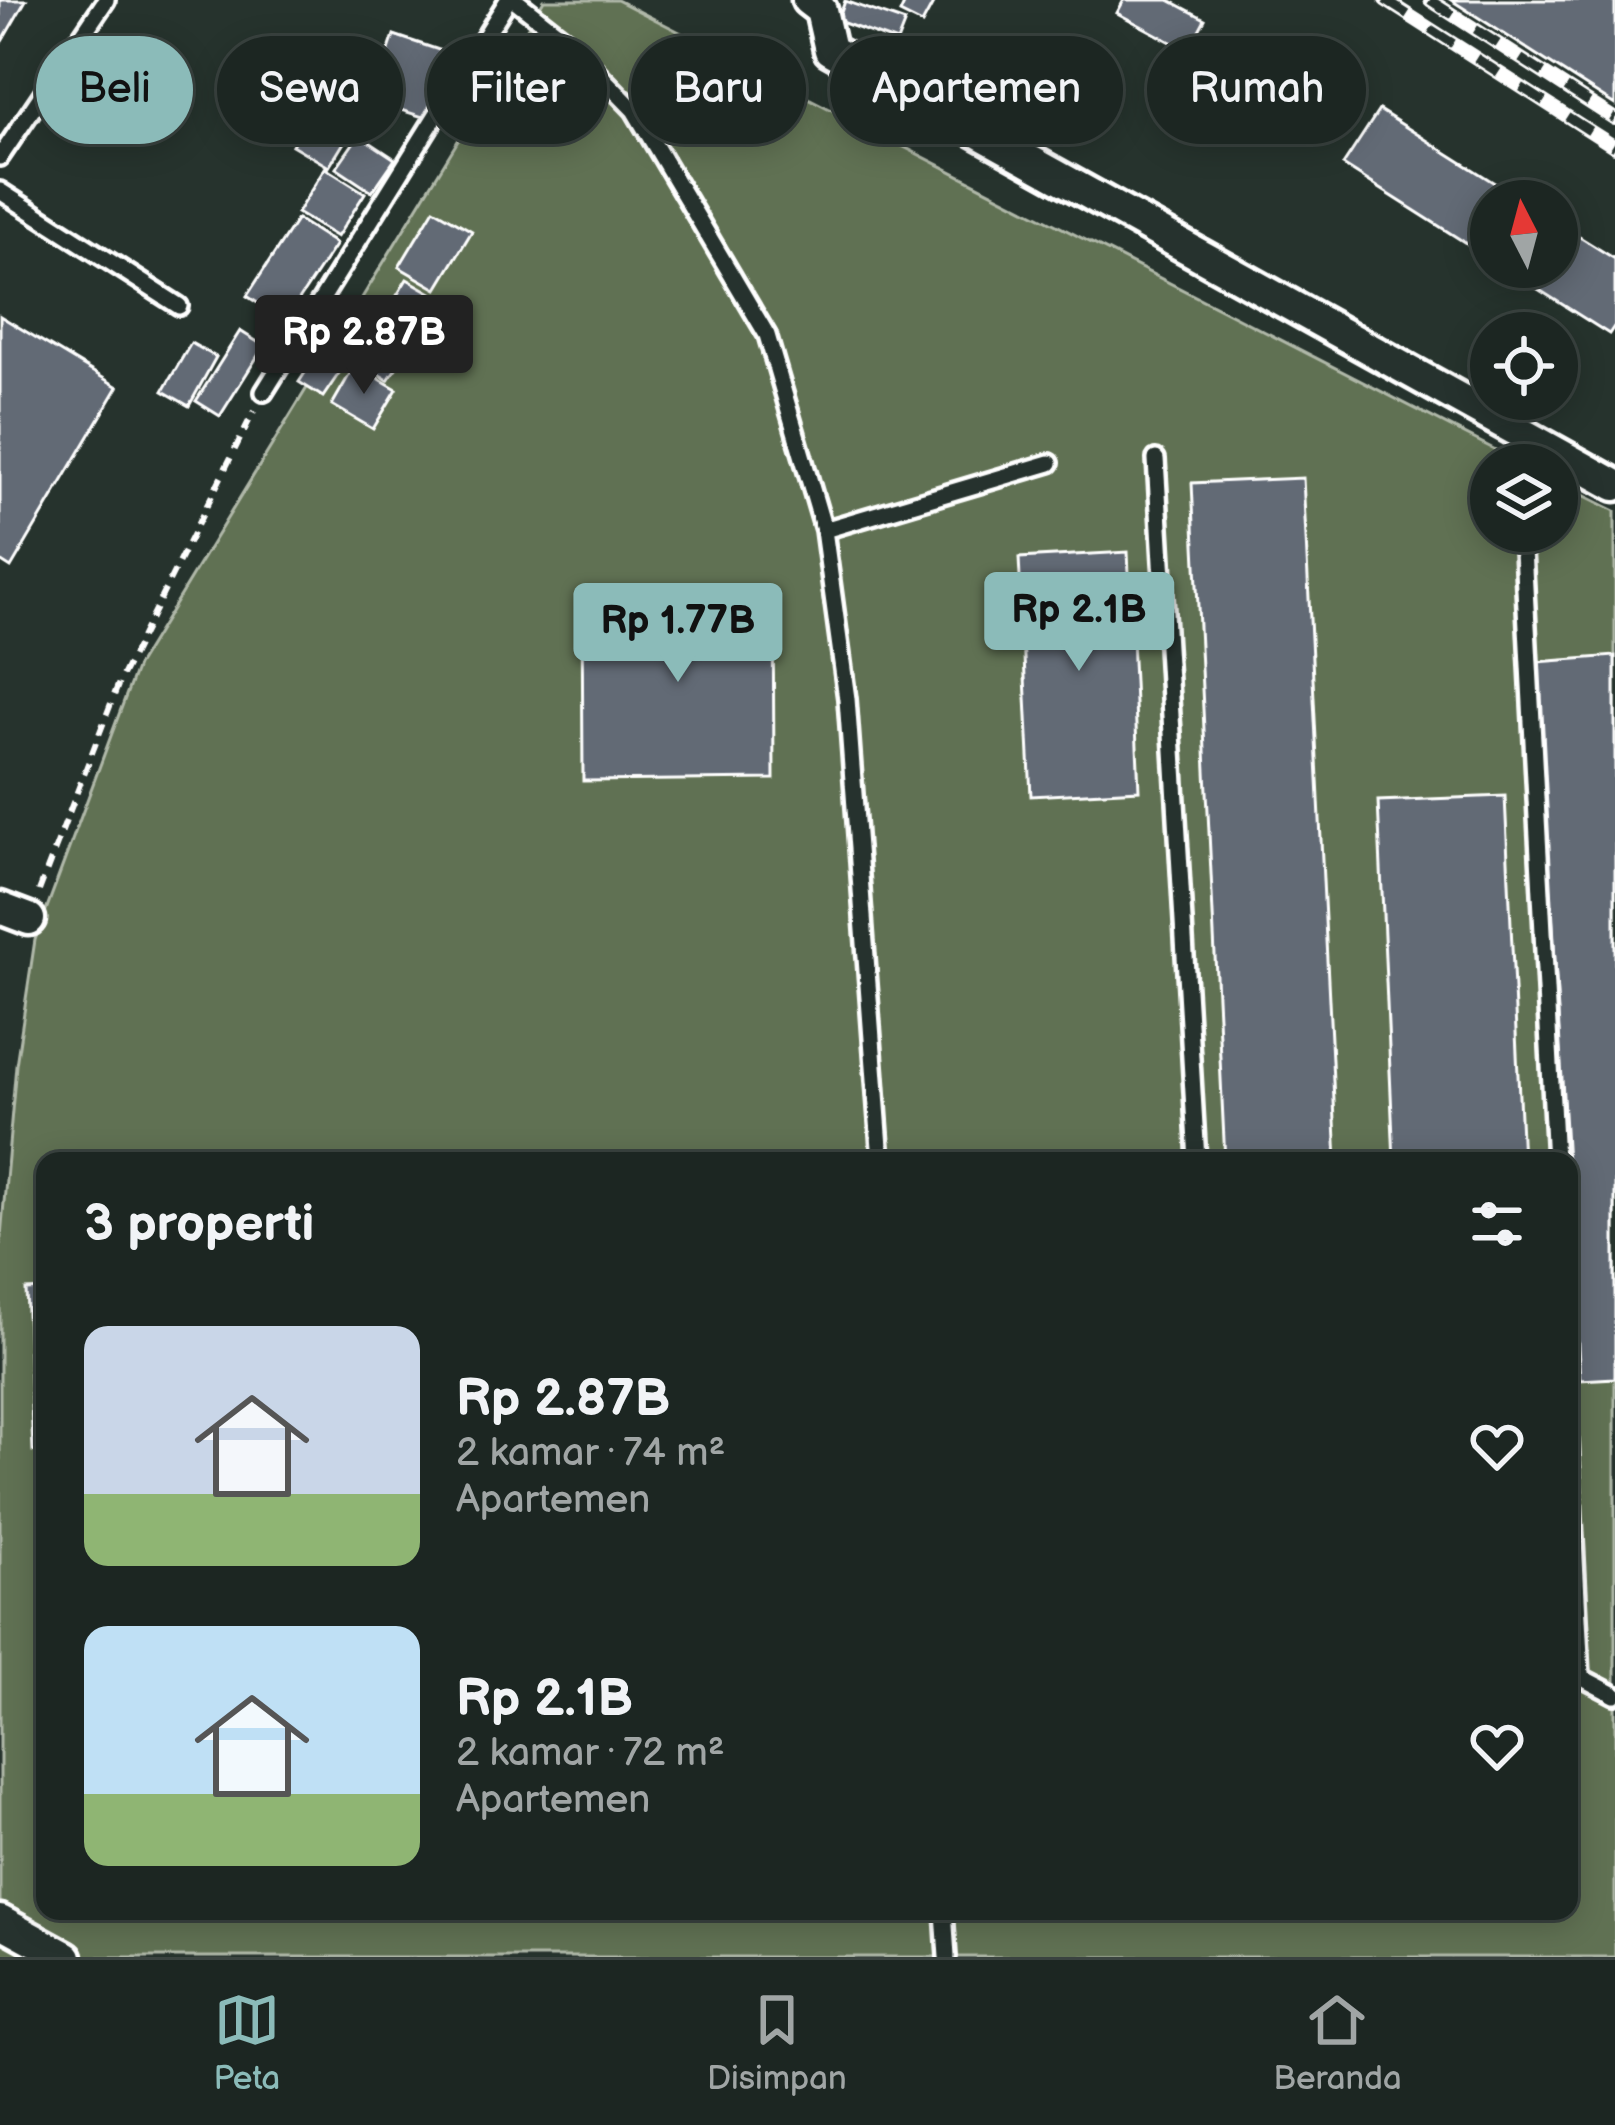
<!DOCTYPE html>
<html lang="id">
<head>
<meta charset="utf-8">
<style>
  :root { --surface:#1c2622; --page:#252e2a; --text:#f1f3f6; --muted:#a0a5a5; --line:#3a4340; --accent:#8bbbb9 }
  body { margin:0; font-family:"Balsamiq Sans",sans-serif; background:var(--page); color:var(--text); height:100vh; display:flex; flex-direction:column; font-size:45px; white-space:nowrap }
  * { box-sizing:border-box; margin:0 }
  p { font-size:39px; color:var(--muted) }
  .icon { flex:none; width:66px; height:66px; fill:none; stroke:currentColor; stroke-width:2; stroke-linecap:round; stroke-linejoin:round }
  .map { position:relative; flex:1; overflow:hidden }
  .sheet { position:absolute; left:36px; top:1152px; width:1542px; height:768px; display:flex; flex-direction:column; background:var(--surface); border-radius:24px; box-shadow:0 6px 30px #0003,0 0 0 3px var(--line) }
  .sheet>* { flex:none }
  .hud { position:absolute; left:36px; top:36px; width:1545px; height:108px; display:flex; gap:24px }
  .needle { width:78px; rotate:354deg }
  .controls { position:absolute; left:1470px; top:180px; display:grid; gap:24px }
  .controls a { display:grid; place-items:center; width:108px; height:108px; border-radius:50%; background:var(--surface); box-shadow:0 6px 30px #0003,0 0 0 3px var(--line); font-size:60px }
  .price { position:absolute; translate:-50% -102px; padding:0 27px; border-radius:12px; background:var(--accent); color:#111; font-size:39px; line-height:78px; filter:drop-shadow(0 3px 6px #0008) }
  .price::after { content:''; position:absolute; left:50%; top:72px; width:36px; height:27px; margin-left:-18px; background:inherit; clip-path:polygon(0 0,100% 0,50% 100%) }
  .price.current { background:#222; color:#fff }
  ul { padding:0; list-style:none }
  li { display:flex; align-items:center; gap:36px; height:300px; padding:0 48px }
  li span { display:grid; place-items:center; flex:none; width:336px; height:240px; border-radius:24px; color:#555 }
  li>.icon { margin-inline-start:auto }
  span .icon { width:144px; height:144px; fill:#fffc; stroke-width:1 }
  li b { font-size:51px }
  h2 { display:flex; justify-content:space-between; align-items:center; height:144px; padding:0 48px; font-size:51px }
  .tag { padding:0 42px; border-radius:54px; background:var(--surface); box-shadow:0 6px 30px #0003,0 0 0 3px var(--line); font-size:42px; line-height:108px }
  .tag.current { background:var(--accent); color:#111 }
  .dock { display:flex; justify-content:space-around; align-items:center; height:168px; border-top:3px solid var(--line); background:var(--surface); font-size:33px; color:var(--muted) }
  .dock a { display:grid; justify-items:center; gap:6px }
  .dock .current { color:var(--accent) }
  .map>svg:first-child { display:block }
</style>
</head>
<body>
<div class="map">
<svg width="1615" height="1957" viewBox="0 0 1615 1957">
  <rect width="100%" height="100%" fill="#26332d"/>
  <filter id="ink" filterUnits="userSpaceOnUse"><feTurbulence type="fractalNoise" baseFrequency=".00833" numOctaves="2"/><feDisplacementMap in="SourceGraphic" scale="24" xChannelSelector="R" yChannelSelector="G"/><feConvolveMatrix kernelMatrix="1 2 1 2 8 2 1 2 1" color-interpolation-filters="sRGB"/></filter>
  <g filter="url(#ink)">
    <path fill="#617153" stroke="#b0b8a9" stroke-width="3" fill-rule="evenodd" d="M544 0H617L1525 465H1491V531H1557V482L1615 511V1957H0V1248L16 1065 35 940 137 666ZM45 1161H1569V1911H45Z"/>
    <path fill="#626a75" stroke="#fff" stroke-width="3" d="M0 0H26L0 45Z
      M906 0H935L922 24 900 13Z
      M1124 0H1169L1205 19 1188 51 1117 13Z
      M1451 0H1615V105Z
      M845 1 905 22 897 42 838 21Z
      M1219 30 1272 60 1251 97 1199 67Z
      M394 35 448 53 426 118 372 101Z
      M314 109 351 131 329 167 292 145Z
      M1379 110 1523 201H1491V259L1343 165Z
      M359 135 395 159 372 192 336 168Z
      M325 168 365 193 337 237 297 213Z
      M434 209 472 231 437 289 399 267Z
      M297 219 336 244 285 321 247 296Z
      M1557 223 1615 259V325L1609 334 1503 267H1557Z
      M407 279 435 295 403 347 376 330Z
      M337 309 368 325 350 359 319 342Z
      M0 316 118 387 11 568 0 561Z
      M376 330 408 351 388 380 356 360Z
      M240 331 264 346 220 416 196 401Z
      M191 343 216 357 189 406 163 391Z
      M322 347 346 363 323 397 299 382Z
      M355 365 397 389 373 429 332 405Z
      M1303 478 1337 1161H1225L1192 483Z
      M1128 552 1139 790 1031 796 1019 558Z
      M773 590 774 779 583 781 582 591Z
      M1615 656V1378L1580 1380 1537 662Z
      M1505 796 1522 1161H1394L1378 801Z
      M45 1289V1450L33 1451 26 1290Z"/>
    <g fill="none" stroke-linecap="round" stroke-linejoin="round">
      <g stroke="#fff" stroke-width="24">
        <path id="service" d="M515 0 565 39 634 110 767 335 824 530 847 699 881 1161
          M0 157 106 0
          M0 191 179 306
          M264 392 508 0
          M1156 459 1197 1161
          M824 530 1050 463
          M1522 531 1555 1161
          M1569 1442 1581 1677
          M1569 1671 1615 1695
          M944 1911 947 1957"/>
      </g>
      <g stroke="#fff" stroke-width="39">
        <path id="minor" d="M808 0 821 10 830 50 1615 485
          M0 908 29 919
          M0 1921 66 1957"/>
      </g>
      <path stroke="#fff" stroke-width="6" stroke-dasharray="12 9" stroke-linecap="butt" d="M39 891 120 680 254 411"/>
      <use href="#service" stroke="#26332d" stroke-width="15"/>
      <use href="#minor" stroke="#26332d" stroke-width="30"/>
      <g stroke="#fff" stroke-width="14">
        <path id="rail" d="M1385 0 1615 147
          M1430 0 1615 119"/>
      </g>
      <use href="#rail" stroke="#26332d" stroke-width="9" stroke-dasharray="27" stroke-linecap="butt"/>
    </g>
  </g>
</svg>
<div class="controls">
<a><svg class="needle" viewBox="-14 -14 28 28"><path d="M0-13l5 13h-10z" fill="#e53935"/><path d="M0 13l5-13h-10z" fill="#a0a5a5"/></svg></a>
<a><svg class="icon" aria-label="locate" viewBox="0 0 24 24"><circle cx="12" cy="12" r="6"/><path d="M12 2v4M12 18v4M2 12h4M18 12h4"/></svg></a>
<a><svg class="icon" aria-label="layers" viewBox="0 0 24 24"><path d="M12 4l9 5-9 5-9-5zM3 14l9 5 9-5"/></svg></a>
</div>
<b class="price current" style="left:364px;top:397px">Rp 2.87B</b>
<b class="price" style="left:1079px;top:674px">Rp 2.1B</b>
<b class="price" style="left:678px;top:685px">Rp 1.77B</b>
<div class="hud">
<a class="tag current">Beli</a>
<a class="tag">Sewa</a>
<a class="tag">Filter</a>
<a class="tag">Baru</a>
<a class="tag">Apartemen</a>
<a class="tag">Rumah</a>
</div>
<section class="sheet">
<h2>3 properti<svg class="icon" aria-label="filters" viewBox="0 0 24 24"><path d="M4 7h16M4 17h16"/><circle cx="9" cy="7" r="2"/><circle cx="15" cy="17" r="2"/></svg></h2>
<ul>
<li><span style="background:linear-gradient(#c9d6e8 70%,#8fb573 0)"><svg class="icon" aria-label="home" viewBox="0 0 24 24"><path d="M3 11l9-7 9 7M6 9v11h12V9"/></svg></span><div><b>Rp 2.87B</b><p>2 kamar · 74 m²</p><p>Apartemen</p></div><svg class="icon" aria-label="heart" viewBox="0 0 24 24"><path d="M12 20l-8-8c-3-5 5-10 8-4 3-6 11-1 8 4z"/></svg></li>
<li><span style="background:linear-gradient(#bfe0f5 70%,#8fb573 0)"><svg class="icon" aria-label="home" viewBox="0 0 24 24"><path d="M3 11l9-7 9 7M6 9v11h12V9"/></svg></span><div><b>Rp 2.1B</b><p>2 kamar · 72 m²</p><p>Apartemen</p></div><svg class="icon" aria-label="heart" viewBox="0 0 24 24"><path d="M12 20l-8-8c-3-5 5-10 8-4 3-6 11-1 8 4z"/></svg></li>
</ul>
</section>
</div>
<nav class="dock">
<a class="current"><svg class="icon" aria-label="map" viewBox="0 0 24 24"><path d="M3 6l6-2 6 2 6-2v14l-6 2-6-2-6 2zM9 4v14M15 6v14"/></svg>Peta</a>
<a><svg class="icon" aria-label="saved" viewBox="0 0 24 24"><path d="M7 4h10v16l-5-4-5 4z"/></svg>Disimpan</a>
<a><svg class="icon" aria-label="home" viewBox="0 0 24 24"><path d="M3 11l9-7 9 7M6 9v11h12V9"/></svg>Beranda</a>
</nav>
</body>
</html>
